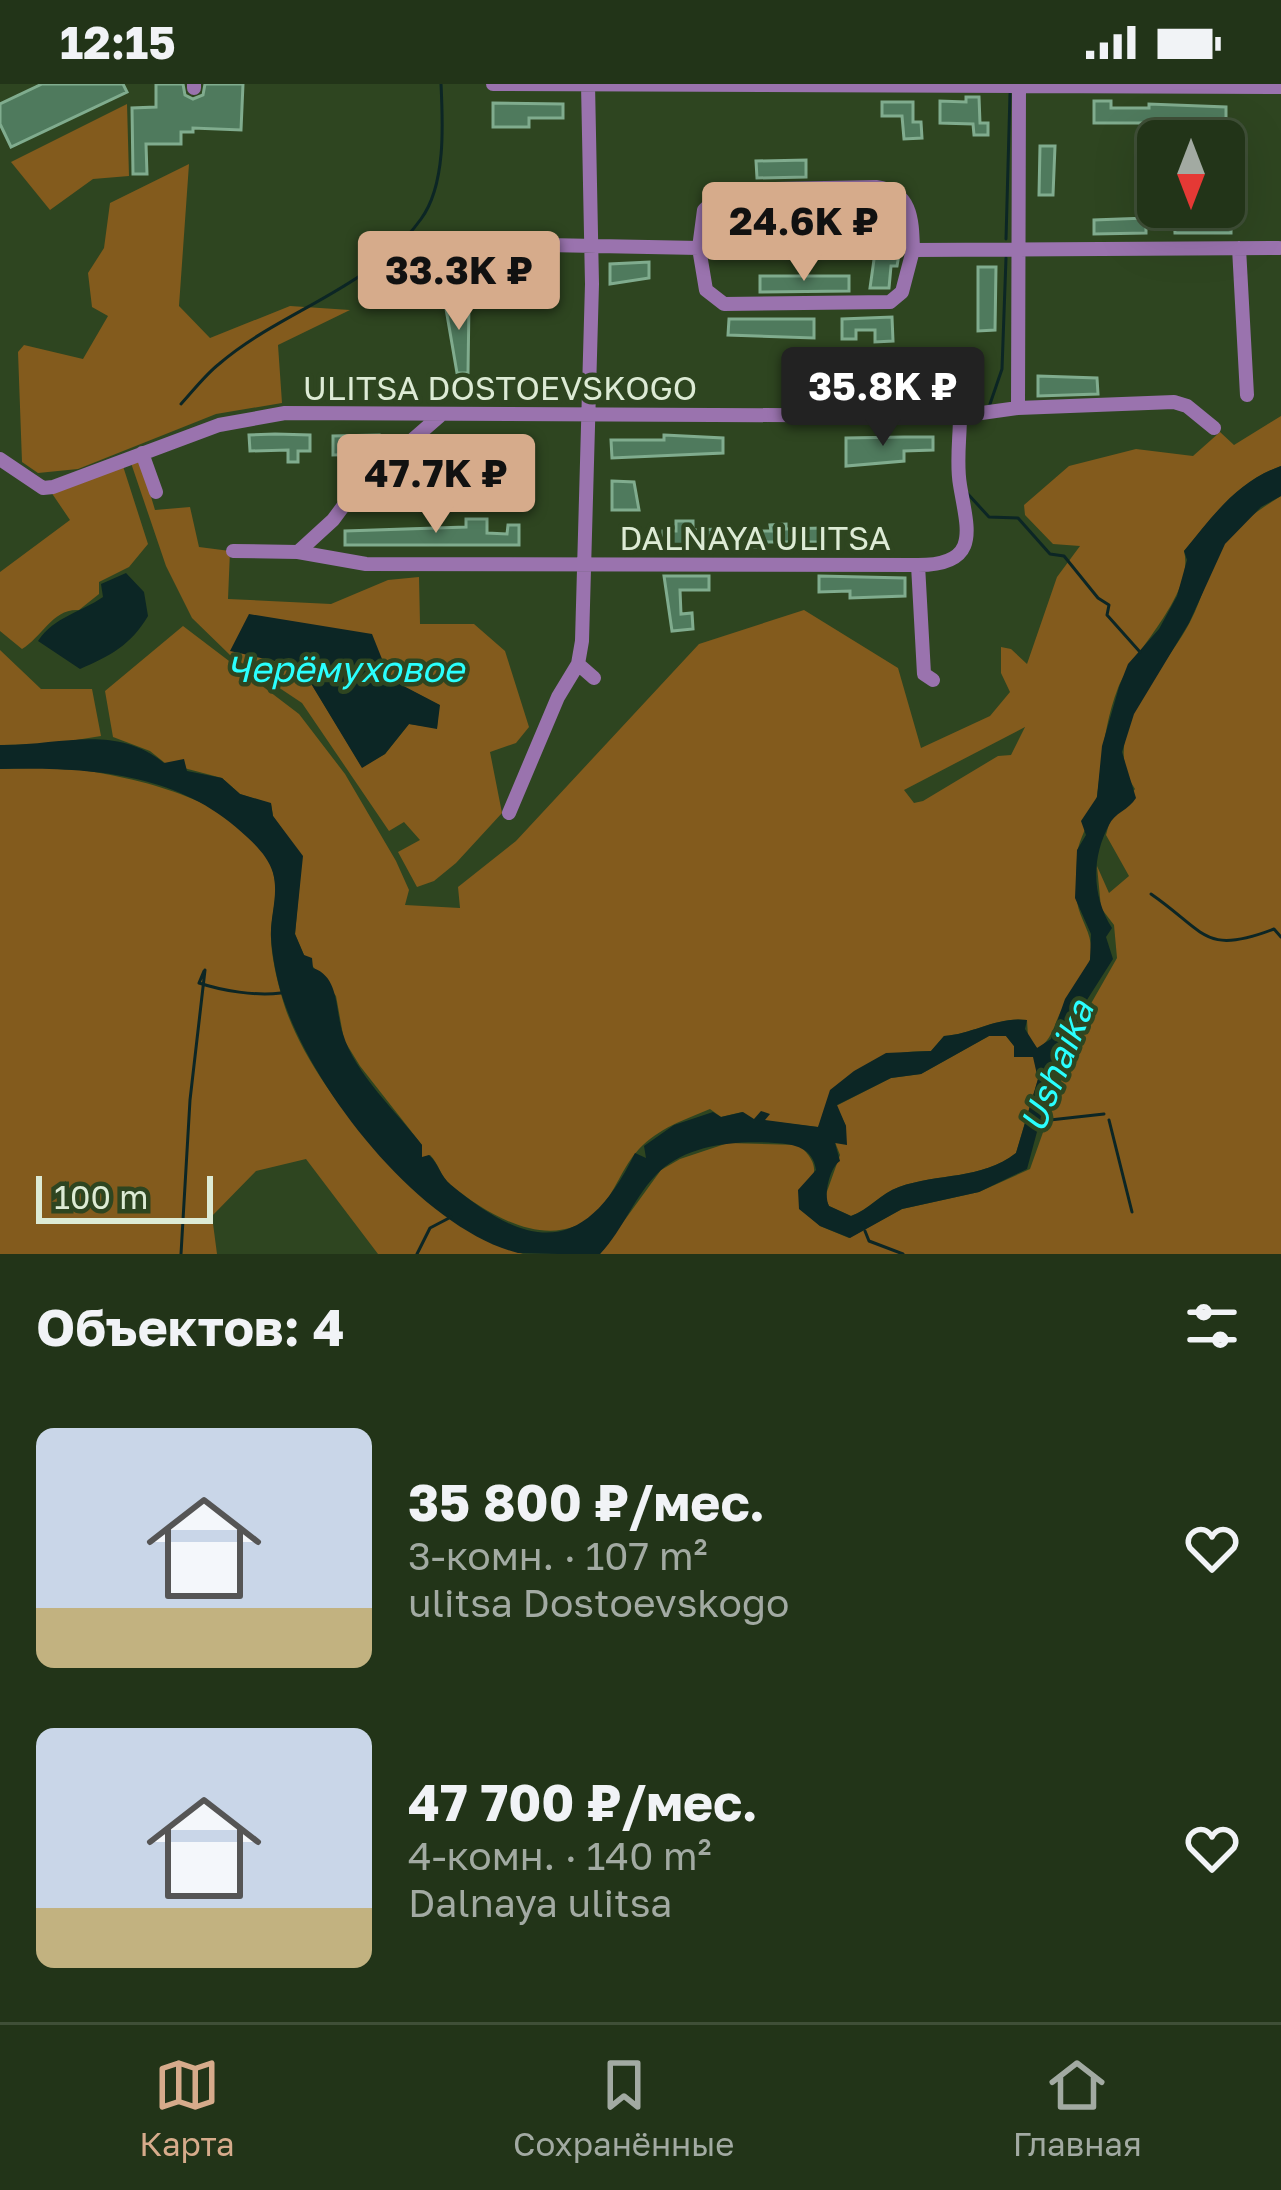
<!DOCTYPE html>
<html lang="ru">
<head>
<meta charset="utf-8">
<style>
  :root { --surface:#223418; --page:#2a3c21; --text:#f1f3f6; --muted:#a2aaa2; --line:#3f4f37; --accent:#d6ab8b }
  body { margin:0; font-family:"Golos Text",sans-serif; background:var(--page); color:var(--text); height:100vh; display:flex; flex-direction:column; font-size:45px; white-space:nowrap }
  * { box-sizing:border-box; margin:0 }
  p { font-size:39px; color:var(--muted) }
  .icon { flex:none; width:66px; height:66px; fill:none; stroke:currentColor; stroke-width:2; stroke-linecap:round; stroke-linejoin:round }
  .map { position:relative; height:1170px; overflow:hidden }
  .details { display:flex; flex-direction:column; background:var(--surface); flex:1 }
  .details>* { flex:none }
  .needle { width:78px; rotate:180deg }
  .controls { position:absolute; left:1137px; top:36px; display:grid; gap:24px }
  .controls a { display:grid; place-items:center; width:108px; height:108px; border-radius:18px; background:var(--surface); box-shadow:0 12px 48px #0002,0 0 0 3px var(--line); font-size:60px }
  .scale { position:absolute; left:36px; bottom:30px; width:177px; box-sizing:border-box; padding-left:12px; border:6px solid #ddebd5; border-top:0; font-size:33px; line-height:42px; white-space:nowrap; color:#ddebd5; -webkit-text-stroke:9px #2e4520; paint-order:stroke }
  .price { position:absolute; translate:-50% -102px; padding:0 27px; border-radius:12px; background:var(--accent); color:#111; font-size:39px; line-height:78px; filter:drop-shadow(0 3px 6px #0008) }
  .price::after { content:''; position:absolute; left:50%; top:72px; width:36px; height:27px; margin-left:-18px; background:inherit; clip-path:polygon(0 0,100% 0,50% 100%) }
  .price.on { background:#222; color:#fff }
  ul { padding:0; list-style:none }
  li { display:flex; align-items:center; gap:36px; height:300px; padding:0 36px }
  li span { display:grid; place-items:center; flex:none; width:336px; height:240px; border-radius:18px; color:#555 }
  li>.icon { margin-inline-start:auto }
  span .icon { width:144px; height:144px; fill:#fffc; stroke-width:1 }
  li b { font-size:51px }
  h2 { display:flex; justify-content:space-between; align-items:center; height:144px; padding:0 36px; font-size:51px }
  .status { display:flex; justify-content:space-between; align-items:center; height:84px; padding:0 60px; background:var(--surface); direction:ltr }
  .status svg { height:33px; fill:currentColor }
  .tabs { display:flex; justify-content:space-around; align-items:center; height:168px; border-top:3px solid var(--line); background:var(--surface); font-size:33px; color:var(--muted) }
  .tabs a { display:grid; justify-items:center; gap:6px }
  .tabs .on { color:var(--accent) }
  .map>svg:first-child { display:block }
</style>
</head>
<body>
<div class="status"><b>12:15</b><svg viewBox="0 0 49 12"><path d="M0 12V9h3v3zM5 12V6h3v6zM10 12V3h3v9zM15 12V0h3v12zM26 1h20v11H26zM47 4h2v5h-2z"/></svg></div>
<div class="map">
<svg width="1281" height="1170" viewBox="0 0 1281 1170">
  <rect width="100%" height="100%" fill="#2e4520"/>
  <path fill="#835b1d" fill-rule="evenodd" d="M127 20 129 92 93 95 50 126 11 78Z
    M189 80 179 222 210 254 290 222 350 226 278 261 282 319 216 330 78 385 38 389 22 378 18 268 24 261 83 275 108 232 92 223 88 189 104 164 110 119Z
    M1281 332V382C1236 398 1213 433 1184 467 1195 510 1134 566 1118 604 1104 640 1102 676 1097 712 1094 732 1078 754 1077 772 1077 785 1075 806 1077 818 1081 840 1097 854 1089 879 1083 896 1070 912 1061 927 1053 943 1053 954 1038 965L1028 953 1027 936C998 932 973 950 944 952L931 967C862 967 852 990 818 1043L749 1035 742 1028 721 1033 710 1025C684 1036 659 1044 639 1065 622 1083 615 1109 598 1127 554 1170 491 1134 451 1101 440 1092 439 1080 430 1071L422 1074V1061L360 982 344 956 336 912 304 871 295 850 302 773 273 732 271 720 240 710 222 694 165 679 150 667 113 653 105 607 183 542 299 630 345 690 396 777 409 806 405 821 460 824 458 803 516 757 699 560 804 526 898 584 921 664 990 632 1010 608 1001 589V563L1011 565 1027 580 1057 493 1080 462 1053 460 1025 431 1024 421 1069 382 1136 365 1193 372 1220 348 1234 361ZM1025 643 1011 671 998 672 923 717 914 719 904 706Z
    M140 376 155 426 190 423 199 463 230 467 228 515 331 520 388 496 419 493 420 540H474L505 567 529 643 516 659 490 668 502 729 456 779 434 797 417 803 398 768 420 756 404 738 389 747 302 619 230 571 192 534 166 482 131 379ZM301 583 390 595 439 621 437 644 409 640 385 670 362 683Z
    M122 379 148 460 129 483 99 498V510L79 526C53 524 42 553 22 565L0 547V488L70 436 51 408Z
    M1281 412V1170H600L661 1086 680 1075 728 1059 799 1061C826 1086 811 1094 799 1124L820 1142 849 1154 902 1125 979 1108 1030 1085 1074 961 1072 953 1117 874 1114 841 1101 824 1097 782 1109 809 1129 792 1106 751 1110 736 1135 705C1097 649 1165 586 1190 538 1203 513 1209 483 1224 460 1239 439 1260 425 1281 412Z
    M0 566 41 605H92L101 652 51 660 0 661Z
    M58 683C122 690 257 715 274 792 278 811 272 829 271 847 270 866 276 892 281 910 306 1005 429 1140 523 1170H378L306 1075 256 1087 212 1132 217 1170H0V685Z
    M989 952H1006L1014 962 1015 973H1034L1038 995 1016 1069C981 1096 938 1089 899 1103 881 1109 869 1126 851 1132L829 1122 825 1113 840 1071 835 1058 846 1042 836 1022 891 994 921 990Z"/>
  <path fill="#0c2625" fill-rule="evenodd" d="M1281 382V412L1261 423 1225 460 1189 539 1134 630 1122 668 1136 714C1129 726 1114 729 1109 741 1091 775 1092 812 1112 844L1106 853 1113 875 1085 919 1080 943 1084 945 1077 951C1075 975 1071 976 1052 992L1027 1085 979 1108 902 1125 850 1154 820 1142 799 1125 798 1106 816 1086C813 1064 795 1060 775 1059 738 1056 689 1060 660 1087 635 1110 624 1145 600 1170 575 1170 543 1170 518 1169 421 1144 314 1008 283 915 277 897 272 872 271 853 270 831 279 811 273 789 269 775 258 763 247 753 181 688 88 683 0 685V661C60 662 114 639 164 679L184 675 187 687 222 694 240 710 271 719 273 732 303 772 295 850 304 871 312 874 313 884C340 893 335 927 343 950 355 990 397 1028 422 1061V1073L429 1071C439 1080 440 1092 451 1101 533 1169 586 1169 635 1069L646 1074 644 1062 674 1041 713 1028 721 1033 743 1028 754 1035 761 1027 770 1030 765 1036 818 1043 830 1006 854 987 886 969 931 967 944 952C973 950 998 932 1027 936L1025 945 1037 964 1051 955 1065 915 1090 876 1091 850 1075 814 1077 766 1086 751 1081 737 1097 713 1102 662 1119 603 1128 580 1159 545 1177 512 1187 476 1184 467C1212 433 1236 398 1281 382ZM989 952H1006L1014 962V973H1033L1038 995 1016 1069C981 1096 938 1089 899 1103 881 1109 869 1126 851 1132L829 1122C823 1111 830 1083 840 1077L835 1059 847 1061 846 1042 837 1021 891 994 921 990Z
    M126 489 144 508 148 532C131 561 110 572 80 585L38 557C55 532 80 529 103 513L101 500Z
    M249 530 372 550 390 595 440 621 437 645 409 640 385 670 362 684 301 583 230 567Z"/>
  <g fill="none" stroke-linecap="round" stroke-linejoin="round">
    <path stroke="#0c2625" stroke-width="3" d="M1006 155 1010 10
      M181 320C193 307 205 291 219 280 280 227 371 205 421 135 446 101 443 40 441 0
      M990 320 1002 285 1006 174
      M967 409 989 433 1018 434 1050 470 1064 472 1098 514 1109 521 1107 531 1140 568
      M1151 810C1206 848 1204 872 1274 845L1281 853
      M204 887 199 899C223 907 255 912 281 909
      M1109 1036 1132 1128
      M1041 1037 1104 1030
      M865 1147 869 1157 903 1170
      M181 1170 190 1016 205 886
      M417 1170 430 1144 451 1133"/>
  </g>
  <path fill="#4f7a5d" stroke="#80ac8e" stroke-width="3" d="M42 0H123L127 8 11 63 0 40V20Z
    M156 0H183L185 11 193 15 203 11 205 0H243L241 46 193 44V48H181V60H146L147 90H133L132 24 156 23Z
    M966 13H979L980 39H988V51H974L973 40 940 39V17L966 18Z
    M1094 17H1111V24H1149V20L1226 23V44H1208V39H1094Z
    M882 18H913V38H921L922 54 904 55 902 32H882Z
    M493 19 563 20V34H529V43H493Z
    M1040 62H1055L1053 111H1039Z
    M806 76V93L757 94 756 77Z
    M751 120H764V154L712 152 717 129H751Z
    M1174 129 1231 131V149H1175Z
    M1146 134V149L1094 150V136Z
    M878 147H897L900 165 897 182H891L889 204H870Z
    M649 178V194L610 200V180Z
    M978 183H996L995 246 978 247Z
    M760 192H849V207L760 208Z
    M469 218 468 289H457L445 219Z
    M892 233 893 257 875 258V246H856V255H842V235Z
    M729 235H814V254L728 251Z
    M824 292 852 295 853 309 801 310V293Z
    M1038 292 1097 294 1098 310 1038 312Z
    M275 350 310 351V367H298V378H288V366L250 367 249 351Z
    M379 351 378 370 333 371V352Z
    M664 351 723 354V369L612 374 611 356H664Z
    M462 352 523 353V370H489V379H461Z
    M904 353H933V366L904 367V377L846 382V354Z
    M612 397 634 398 639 426H612Z
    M466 435H487V449L507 450 508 441H519V461H345V447L466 443Z
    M676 437H693V446L718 445V461H663V447H676Z
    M786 440V445L822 444V458H760V463H744V447H771L770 441Z
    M664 492H709V506H680L681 530 692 529 693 545 672 547Z
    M819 492 905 494V512L850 514V507L819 508Z"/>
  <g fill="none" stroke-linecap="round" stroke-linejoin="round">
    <path stroke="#9a73ae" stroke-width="14" d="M493 0 1281 3
      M194 4V0
      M447 159 699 164 704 126 725 106 876 103C912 108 912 135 913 166L1279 164
      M699 164 706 206 724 220 890 218 902 208 913 166
      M1239 164 1247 311
      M1018 324 1019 0
      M142 369 156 408
      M0 375 43 404 53 403 219 341 285 329 960 332 1018 324 1174 318 1187 322 1214 344
      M233 467 298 468 366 480 918 481
      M298 468 333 436 356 405 442 330
      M578 580 594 594
      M933 596 924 590 918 481C982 481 967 444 960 401 956 379 960 354 960 332
      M509 729 558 613 578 580 582 557 592 200 588 0"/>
  </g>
  <g text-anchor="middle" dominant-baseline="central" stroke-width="9" stroke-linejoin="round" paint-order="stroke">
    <g font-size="33" fill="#ddebd5" stroke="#2e4520">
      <text x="500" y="303">ULITSA DOSTOEVSKOGO</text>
      <text x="755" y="453">DALNAYA ULITSA</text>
    </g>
    <g font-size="36" font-style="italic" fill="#2afffe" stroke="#2e4520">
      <text x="345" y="584">Черёмуховое</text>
      <text transform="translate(1056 982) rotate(-68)">Ushaika</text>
    </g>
  </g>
</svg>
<div class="controls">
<a><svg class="needle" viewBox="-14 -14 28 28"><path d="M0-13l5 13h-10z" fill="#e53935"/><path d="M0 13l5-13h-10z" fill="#a2aaa2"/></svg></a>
</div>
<div class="scale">100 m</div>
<b class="price" style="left:804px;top:200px">24.6K ₽</b>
<b class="price" style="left:459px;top:249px">33.3K ₽</b>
<b class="price on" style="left:883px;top:365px">35.8K ₽</b>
<b class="price" style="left:436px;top:452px">47.7K ₽</b>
</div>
<section class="details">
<h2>Объектов: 4<svg class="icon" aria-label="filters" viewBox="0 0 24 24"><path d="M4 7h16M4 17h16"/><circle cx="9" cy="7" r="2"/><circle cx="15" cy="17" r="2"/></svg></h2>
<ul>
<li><span style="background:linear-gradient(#c9d6e8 75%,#c2b280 0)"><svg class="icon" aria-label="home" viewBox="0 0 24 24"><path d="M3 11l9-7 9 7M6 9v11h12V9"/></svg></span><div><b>35 800 ₽/мес.</b><p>3-комн. · 107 m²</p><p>ulitsa Dostoevskogo</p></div><svg class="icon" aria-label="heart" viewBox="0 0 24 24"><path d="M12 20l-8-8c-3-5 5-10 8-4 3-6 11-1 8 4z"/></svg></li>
<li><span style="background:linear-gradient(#c9d6e8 75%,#c2b280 0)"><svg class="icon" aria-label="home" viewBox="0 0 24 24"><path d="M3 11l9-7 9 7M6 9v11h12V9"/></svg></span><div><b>47 700 ₽/мес.</b><p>4-комн. · 140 m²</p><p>Dalnaya ulitsa</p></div><svg class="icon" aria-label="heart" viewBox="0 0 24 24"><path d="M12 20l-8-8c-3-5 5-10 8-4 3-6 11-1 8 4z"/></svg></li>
</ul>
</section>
<nav class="tabs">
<a class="on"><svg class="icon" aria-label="map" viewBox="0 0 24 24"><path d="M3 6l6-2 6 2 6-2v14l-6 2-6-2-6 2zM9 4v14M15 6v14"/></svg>Карта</a>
<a><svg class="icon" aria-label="saved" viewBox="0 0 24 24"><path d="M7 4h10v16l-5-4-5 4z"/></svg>Сохранённые</a>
<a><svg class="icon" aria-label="home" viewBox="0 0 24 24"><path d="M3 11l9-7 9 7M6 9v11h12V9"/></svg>Главная</a>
</nav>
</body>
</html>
